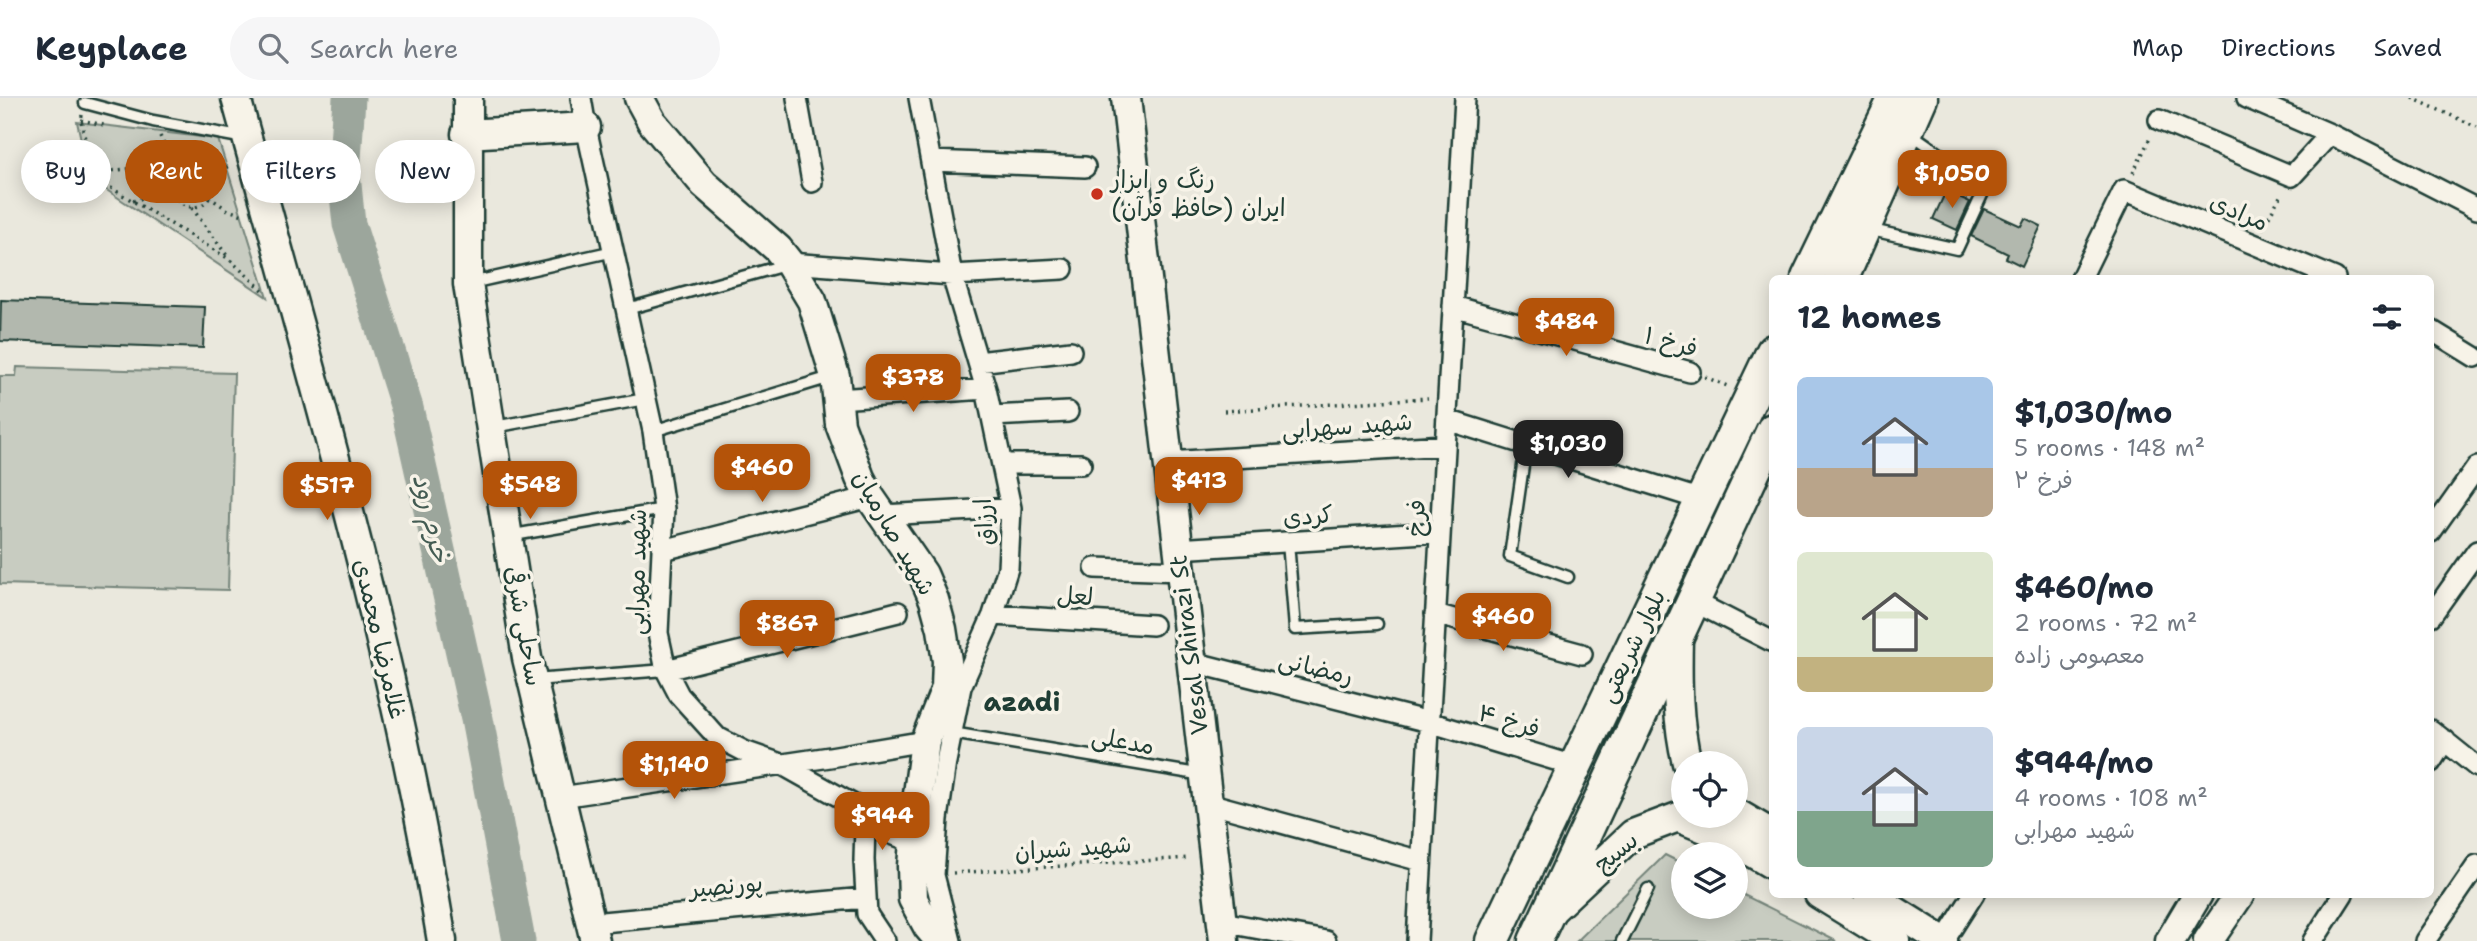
<!DOCTYPE html>
<html lang="en">
<head>
<meta charset="utf-8">
<style>
  :root { --surface:#fff; --page:#f6f6f7; --text:#1f2937; --muted:#747a83; --line:#e0e1e3; --accent:#b45309 }
  body { margin:0; font-family:"Shantell Sans","Playpen Sans Arabic",sans-serif; background:var(--page); color:var(--text); height:100vh; display:flex; flex-direction:column; font-size:26px; white-space:nowrap }
  * { box-sizing:border-box; margin:0 }
  p { font-size:23px; color:var(--muted) }
  .icon { flex:none; width:38px; height:38px; fill:none; stroke:currentColor; stroke-width:2; stroke-linecap:round; stroke-linejoin:round }
  .map { position:relative; flex:1; overflow:hidden }
  .details { position:absolute; left:1769px; top:177px; width:665px; height:623px; display:flex; flex-direction:column; background:var(--surface); border-radius:10px; box-shadow:0 4px 18px #0003 }
  .details>* { flex:none }
  .banner { position:absolute; left:21px; top:42px; width:665px; height:63px; display:flex; gap:14px }
  .fabs { position:absolute; left:1671px; top:653px; display:grid; gap:14px }
  .fabs a { display:grid; place-items:center; width:77px; height:77px; border-radius:50%; background:var(--surface); box-shadow:0 4px 18px #0003; font-size:35px }
  .price { position:absolute; translate:-50% -60px; padding:0 16px; border-radius:14px; background:var(--accent); color:#fff; font-size:23px; line-height:46px; filter:drop-shadow(0 2px 4px #0008) }
  .price::after { content:''; position:absolute; left:50%; top:42px; width:21px; height:16px; margin-left:-10px; background:inherit; clip-path:polygon(0 0,100% 0,50% 100%) }
  .price.current { background:#222; color:#fff }
  ul { padding:0; list-style:none }
  li { display:flex; align-items:center; gap:21px; height:175px; padding:0 28px }
  li span { display:grid; place-items:center; flex:none; width:196px; height:140px; border-radius:10px; color:#555 }
  li>.icon { margin-inline-start:auto }
  span .icon { width:84px; height:84px; fill:#fffc; stroke-width:1 }
  li b { font-size:30px }
  h2 { display:flex; justify-content:space-between; align-items:center; height:84px; padding:0 28px; font-size:30px }
  .pill { padding:0 24px; border-radius:32px; background:var(--surface); box-shadow:0 4px 18px #0003; font-size:24px; line-height:63px }
  .pill.current { background:var(--accent); color:#fff }
  header { display:flex; align-items:center; gap:42px; box-sizing:border-box; height:98px; padding:0 35px; background:var(--surface); border-bottom:2px solid var(--line) }
  header strong { font-size:33px }
  nav { display:flex; gap:38px; margin-inline-start:auto; font-size:24px }
  .search { width:490px; height:63px; background:var(--page); display:flex; align-items:center; gap:18px; box-sizing:border-box; padding:0 24px; border-radius:38px; color:var(--muted); font-size:26px }
  .map>svg:first-child { display:block }
</style>
</head>
<body>
<header>
<strong>Keyplace</strong>
<div class="search"><svg class="icon" aria-label="search" viewBox="0 0 24 24"><circle cx="10" cy="10" r="6"/><path d="M15 15l6 6"/></svg>Search here</div>
<nav><a>Map</a><a>Directions</a><a>Saved</a></nav>
</header>
<div class="map">
<svg width="2477" height="843" viewBox="0 0 2477 843">
  <rect width="100%" height="100%" fill="#eae8dd"/>
  <filter id="ink" filterUnits="userSpaceOnUse"><feTurbulence type="fractalNoise" baseFrequency=".0143" numOctaves="2"/><feDisplacementMap in="SourceGraphic" scale="14" xChannelSelector="R" yChannelSelector="G"/><feConvolveMatrix kernelMatrix="1 2 1 2 8 2 1 2 1" color-interpolation-filters="sRGB"/></filter>
  <g filter="url(#ink)">
    <path fill="#c8ccc1" stroke="#74847a" stroke-width="2" d="M77 24 218 41 267 199 90 81Z
      M17 269 234 275 228 492 0 486V278H16Z
      M1665 757 1683 766 1684 808H1736V793L1836 843H1577Z"/>
    <g fill="none" stroke-linecap="round" stroke-linejoin="round">
      <path stroke="#9ca69c" stroke-width="33" d="M349 0 344 77 349 126 407 310 477 621 519 843"/>
    </g>
    <path fill="#b2b8ae" stroke="#1f3d34" stroke-width="2" d="M1946 93 1970 104 1957 132 1933 121Z
      M1984 111 2021 128 2025 120 2041 128 2022 168 2006 160 2008 156 1971 138Z
      M1 202 205 209 203 250 0 243Z"/>
    <g fill="none" stroke-linecap="round" stroke-linejoin="round">
      <g stroke="#1f3d34" stroke-width="15">
        <path id="lane" d="M85 5 153 23 245 40
          M1867 131 1957 151 1986 88 1910 35
          M471 185 614 153
          M627 211 785 167
          M494 329 645 301
          M653 333 834 278
          M1526 347 1510 458 1568 479
          M508 438 664 411
          M1288 444 1295 531 1377 526
          M534 582 666 572
          M952 635 1203 677
          M1622 843 1648 791"/>
      </g>
      <g stroke="#1f3d34" stroke-width="24">
        <path id="street" d="M581 0 586 29 653 333 664 411 658 535 666 572 679 597 717 639 744 653 781 666 854 707 860 713 865 726 864 762 867 816 885 843
          M797 0 812 84
          M919 0 952 177 986 291 1011 410 1008 470 993 517 961 589 946 664 938 721 934 777 951 843
          M2247 0 2330 36 2477 111
          M2159 22 2292 78 2330 36
          M931 63 1085 69
          M789 165 952 177 1063 171
          M2081 180 2124 92 2335 180
          M1453 208 1690 274
          M2431 232 2475 259
          M978 264 1071 253
          M837 301 986 291
          M992 318 1068 314
          M1447 322 1702 402
          M1168 364 1445 347
          M1002 366H1081
          M883 417 1011 410
          M2431 434 2477 369
          M1178 451 1440 434
          M663 452 870 399
          M1095 470 1181 473
          M1693 503 1773 544
          M1435 516 1582 556
          M993 517 1153 527
          M2431 518 2477 453
          M1192 564 1429 624 1575 668
          M666 572 898 514
          M2431 632 2477 669
          M2431 664 2445 642
          M561 699 830 659 925 643
          M1208 705 1421 763
          M865 726 913 744
          M1222 824 1326 843
          M591 825 865 800
          M1417 843 1465 0
          M1944 843 1974 796
          M2313 843 2343 796
          M2425 843 2477 767"/>
      </g>
      <g stroke="#1f3d34" stroke-width="33">
        <path id="secondary" d="M236 0C313 279 395 557 442 843
          M468 0V186L527 560 595 843
          M639 0 652 24 704 86 778 151 789 165 812 203 835 278 840 326 860 380 870 399 923 476 934 502 942 531 947 563 946 590 925 643 918 696 912 768 913 801 928 829 940 843
          M1126 0 1224 843
          M466 36 586 29
          M1678 539C1677 582 1677 624 1687 665
          M1736 715 1773 737
          M1819 796 1895 843
          M1868 796 1943 843
          M1551 813 1633 736 1678 719 1726 739 1773 767
          M2170 843 2198 796
          M2208 843 2240 796"/>
      </g>
      <g stroke="#1f3d34" stroke-width="37">
        <path id="primary" d="M1808 180 1895 0
          M1842 180 1921 0
          M1492 843 1773 253
          M1535 843 1773 332"/>
      </g>
      <path stroke="#1f3d34" stroke-width="3.5" stroke-dasharray="2 5" stroke-linecap="butt" d="M2412 0 2477 29
        M82 17 81 22 93 79 229 161 265 194
        M81 22 104 27
        M160 38 178 75
        M174 90a19 19 0 1 1 38 0a19 19 0 1 1-38 0Z
        M199 73 215 74 229 68
        M92 75 136 70
        M2133 75 2151 38
        M158 95 137 78 135 65 140 59 151 56 170 58
        M209 99 228 112 243 117
        M133 103 173 91
        M192 110 228 159
        M2262 131 2282 95
        M1705 279 1730 289
        M1224 313 1428 300
        M953 775 1190 760"/>
      <use href="#lane" stroke="#f7f3e8" stroke-width="10"/>
      <use href="#street" stroke="#f7f3e8" stroke-width="19"/>
      <use href="#secondary" stroke="#f7f3e8" stroke-width="28"/>
      <use href="#primary" stroke="#f7f3e8" stroke-width="32"/>
    </g>
  </g>
  <circle fill="#c8321e" stroke="#f7f3e8" stroke-width="2.5" cx="1097" cy="96" r="7"/>
  <g text-anchor="middle" dominant-baseline="central" stroke-width="7" stroke-linejoin="round" paint-order="stroke">
    <g font-size="24" fill="#1f3d34" stroke="#f7f3e8" text-anchor="start">
      <text x="1111" y="82">رنگ و ابزار<tspan x="1111" dy="28">ایران (حافظ قرآن)</tspan></text>
    </g>
    <g font-size="24" fill="#1f3d34" stroke="#f7f3e8">
      <text transform="translate(2239 114) rotate(23)">مرادی</text>
      <text transform="translate(1671 244) rotate(16)">فرخ ۱</text>
      <text transform="translate(1347 328) rotate(-4)">شهید سهرابی</text>
      <text transform="translate(1308 418) rotate(-4)">کردی</text>
      <text transform="translate(1416 420) rotate(-87)">فرخ</text>
      <text transform="translate(984 424) rotate(-93)">ارزاق</text>
      <text transform="translate(894 435) rotate(60)">شهید صارمیان</text>
      <text transform="translate(637 474) rotate(-89)">شهید مهرابی</text>
      <text transform="translate(1075 498) rotate(4)">لعل</text>
      <text transform="translate(524 528) rotate(80)">ساحلی شرقی</text>
      <text transform="translate(380 541) rotate(77)">غلامرضا محمدی</text>
      <text transform="translate(1189 547) rotate(-97)">Vesal Shirazi St</text>
      <text transform="translate(1632 548) rotate(-64)">بلوار شریعتی</text>
      <text transform="translate(1316 570) rotate(14)">رمضانی</text>
      <text transform="translate(1509 623) rotate(17)">فرخ ۴</text>
      <text transform="translate(1123 643) rotate(10)">مدعلی</text>
      <text transform="translate(1073 750) rotate(-4)">شهید شیران</text>
      <text transform="translate(1616 754) rotate(-39)">بسیج</text>
      <text transform="translate(726 788) rotate(-5)">پورنصیر</text>
    </g>
    <g font-size="26" font-style="italic" fill="#445c53" stroke="#f7f3e8">
      <text transform="translate(432 420) rotate(77)">خرم رود</text>
    </g>
    <g font-size="26" font-weight="bold" fill="#1f3d34" stroke="#f7f3e8">
      <text x="1022" y="603">azadi</text>
    </g>
  </g>
</svg>
<div class="fabs">
<a><svg class="icon" aria-label="locate" viewBox="0 0 24 24"><circle cx="12" cy="12" r="6"/><path d="M12 2v4M12 18v4M2 12h4M18 12h4"/></svg></a>
<a><svg class="icon" aria-label="layers" viewBox="0 0 24 24"><path d="M12 4l9 5-9 5-9-5zM3 14l9 5 9-5"/></svg></a>
</div>
<b class="price" style="left:1952px;top:112px">$1,050</b>
<b class="price" style="left:1566px;top:260px">$484</b>
<b class="price" style="left:913px;top:316px">$378</b>
<b class="price current" style="left:1568px;top:382px">$1,030</b>
<b class="price" style="left:762px;top:406px">$460</b>
<b class="price" style="left:1199px;top:419px">$413</b>
<b class="price" style="left:530px;top:423px">$548</b>
<b class="price" style="left:327px;top:424px">$517</b>
<b class="price" style="left:1503px;top:555px">$460</b>
<b class="price" style="left:787px;top:562px">$867</b>
<b class="price" style="left:674px;top:703px">$1,140</b>
<b class="price" style="left:882px;top:754px">$944</b>
<div class="banner">
<a class="pill">Buy</a>
<a class="pill current">Rent</a>
<a class="pill">Filters</a>
<a class="pill">New</a>
</div>
<section class="details">
<h2>12 homes<svg class="icon" aria-label="filters" viewBox="0 0 24 24"><path d="M4 7h16M4 17h16"/><circle cx="9" cy="7" r="2"/><circle cx="15" cy="17" r="2"/></svg></h2>
<ul>
<li><span style="background:linear-gradient(#a9c7e8 65%,#b9a48a 0)"><svg class="icon" aria-label="home" viewBox="0 0 24 24"><path d="M3 11l9-7 9 7M6 9v11h12V9"/></svg></span><div><b>$1,030/mo</b><p>5 rooms · 148 m²</p><p>فرخ ۲</p></div></li>
<li><span style="background:linear-gradient(#dfe7d0 75%,#c2b280 0)"><svg class="icon" aria-label="home" viewBox="0 0 24 24"><path d="M3 11l9-7 9 7M6 9v11h12V9"/></svg></span><div><b>$460/mo</b><p>2 rooms · 72 m²</p><p>معصومی زاده</p></div></li>
<li><span style="background:linear-gradient(#c9d6e8 60%,#7fa58c 0)"><svg class="icon" aria-label="home" viewBox="0 0 24 24"><path d="M3 11l9-7 9 7M6 9v11h12V9"/></svg></span><div><b>$944/mo</b><p>4 rooms · 108 m²</p><p>شهید مهرابی</p></div></li>
</ul>
</section>
</div>
</body>
</html>
